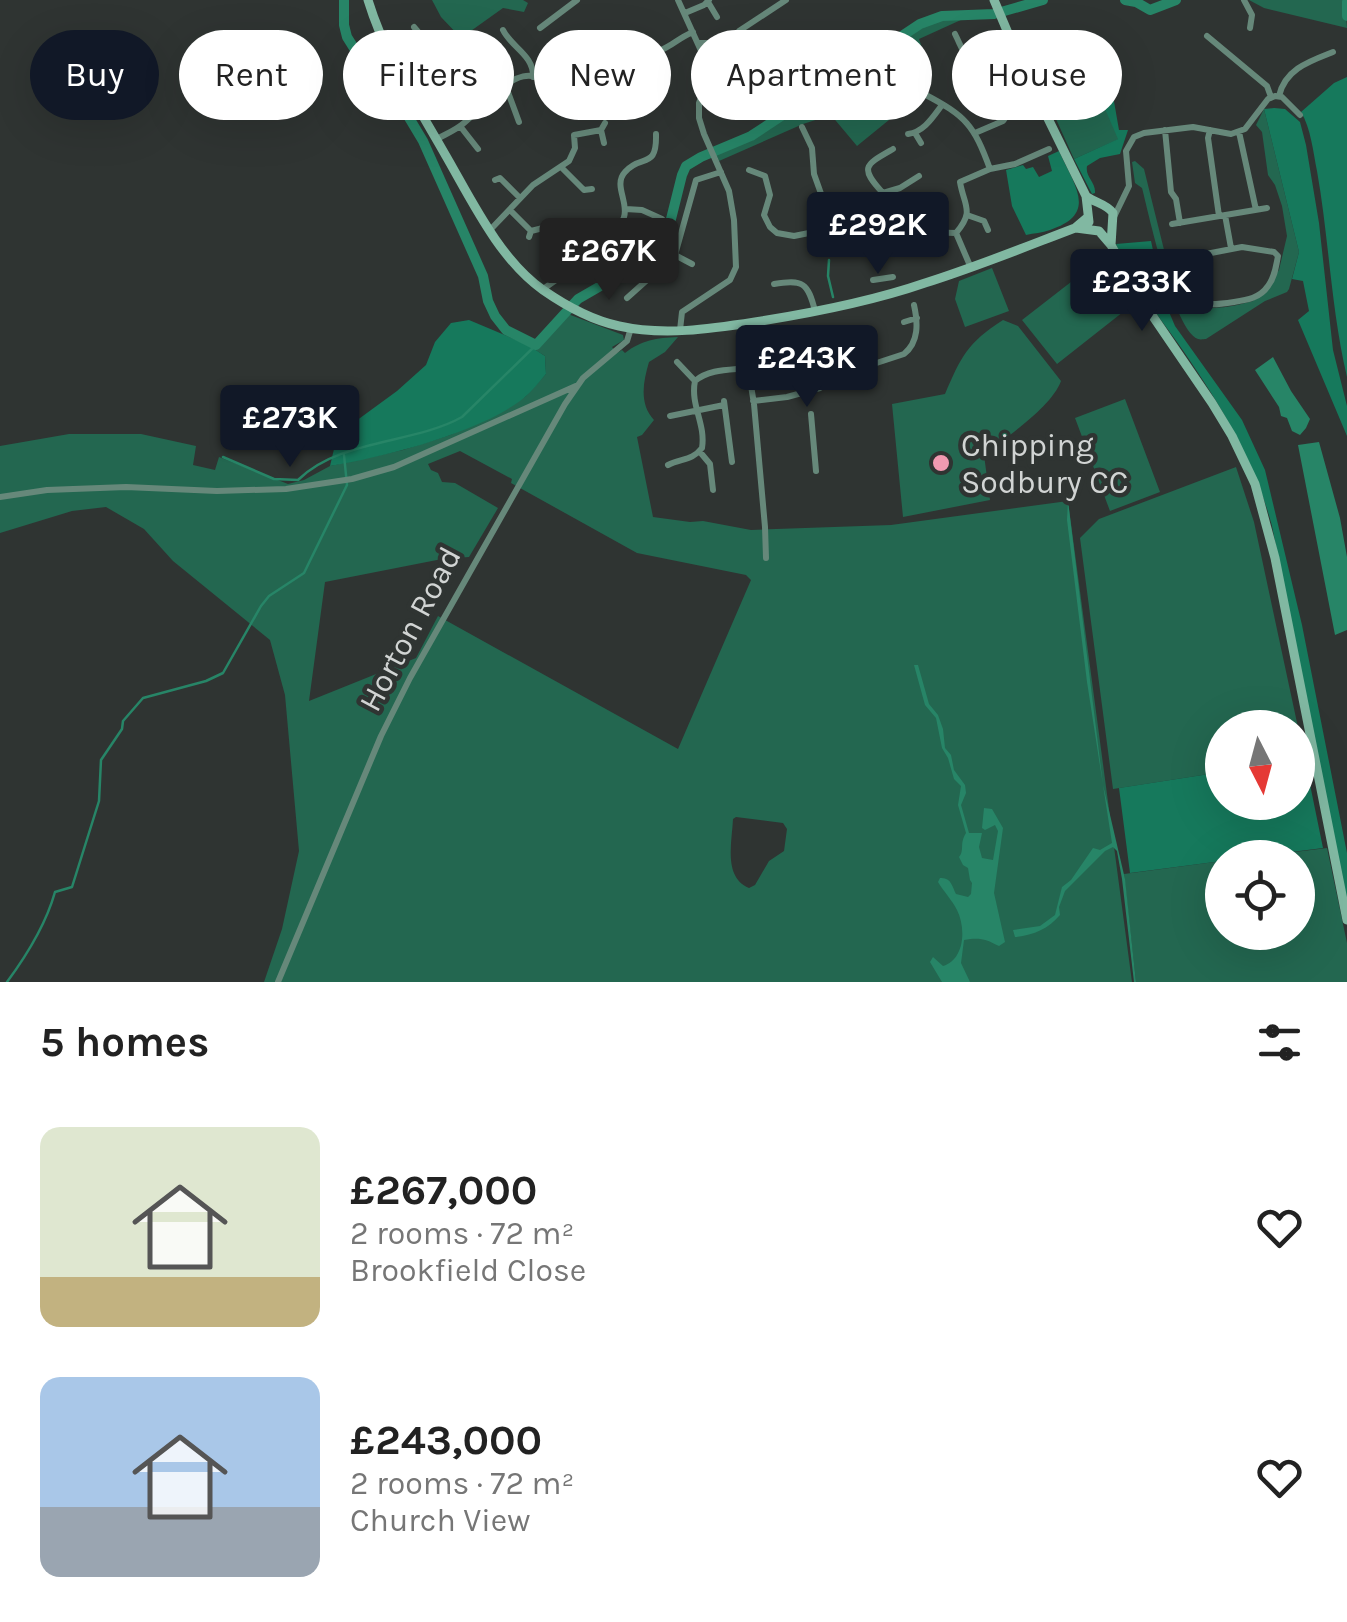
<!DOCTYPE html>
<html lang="en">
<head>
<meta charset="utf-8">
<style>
  :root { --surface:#fff; --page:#f6f6f6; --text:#222; --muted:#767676; --accent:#111827 }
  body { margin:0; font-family:Karla,sans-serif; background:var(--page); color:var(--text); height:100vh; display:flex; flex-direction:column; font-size:38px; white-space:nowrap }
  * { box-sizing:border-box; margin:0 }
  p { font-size:32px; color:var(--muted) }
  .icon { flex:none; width:55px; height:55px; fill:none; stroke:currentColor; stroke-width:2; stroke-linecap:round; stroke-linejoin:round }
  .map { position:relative; height:982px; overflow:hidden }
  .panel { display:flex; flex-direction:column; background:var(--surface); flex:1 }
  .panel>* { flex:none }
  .hud { position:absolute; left:30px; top:30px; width:1288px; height:90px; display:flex; gap:20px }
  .needle { width:65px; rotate:174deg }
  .controls { position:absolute; left:1205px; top:710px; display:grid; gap:20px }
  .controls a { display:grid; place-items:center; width:110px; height:110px; border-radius:50%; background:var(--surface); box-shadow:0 10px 40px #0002; font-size:50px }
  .price { position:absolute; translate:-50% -85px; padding:0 22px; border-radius:10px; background:var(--accent); color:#fff; font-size:32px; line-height:65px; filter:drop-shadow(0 2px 5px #0008) }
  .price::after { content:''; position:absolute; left:50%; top:60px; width:30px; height:22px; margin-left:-15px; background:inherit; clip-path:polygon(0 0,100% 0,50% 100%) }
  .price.active { background:#222; color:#fff }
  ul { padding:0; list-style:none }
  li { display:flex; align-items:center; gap:30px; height:250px; padding:0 40px }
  li span { display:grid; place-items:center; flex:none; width:280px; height:200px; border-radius:20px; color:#555 }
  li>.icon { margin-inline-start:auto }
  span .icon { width:120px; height:120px; fill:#fffc; stroke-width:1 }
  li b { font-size:42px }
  h2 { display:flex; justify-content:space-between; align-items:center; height:120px; padding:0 40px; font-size:42px }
  .chip { padding:0 35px; border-radius:45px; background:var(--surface); box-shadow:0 10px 40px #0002; font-size:35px; line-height:90px }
  .chip.active { background:var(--accent); color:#fff }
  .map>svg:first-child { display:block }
</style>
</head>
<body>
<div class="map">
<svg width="1347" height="982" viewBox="0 0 1347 982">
  <rect width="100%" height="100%" fill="#2f3432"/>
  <path fill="#236750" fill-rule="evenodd" d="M432 0H523L528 3 524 12 503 8 461 38 441 17Z
    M1249 0H1345L1347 28 1264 8Z
    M962 13 963 19 919 39 927 62 900 111 857 146 831 115 803 124 719 161 713 149 755 129 917 22 941 14Z
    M1086 65 1119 139 1074 159 1038 79 1039 75Z
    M1264 109 1299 252 1289 289 1287 292 1265 301 1206 339C1204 339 1201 340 1198 339 1174 331 1149 215 1142 188L1135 183 1132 162 1135 161 1144 169 1172 282C1190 315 1221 310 1253 301L1279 270 1287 236 1282 206 1275 185 1268 175 1262 132 1256 125Z
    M992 268 1009 311 965 327 955 299 959 281Z
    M1089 268 1123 312 1057 364 1022 320Z
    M568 314 623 335 624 340 612 347 617 353 622 350 625 353C642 340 656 338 678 337L665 352 649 362C643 382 639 404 654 420L642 435 637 437 653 517 690 522 703 521 751 530 891 525 1068 501 1132 982H264L282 929 299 851 285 695 270 640 173 561 144 529 106 507 72 511 0 533V446L69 434H141L196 446 193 465 215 470 219 457 288 484 304 480 330 466 403 450 450 435 487 419 525 397 546 374 545 356 534 349 550 336ZM460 451 512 479 511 483 637 553 746 575 751 580 678 749 438 616 416 658 309 701 325 582 442 559 469 557 498 508 455 483 442 482 438 473 431 470 428 464ZM736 817 783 823 787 829 784 851 769 861 755 885 749 888C723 877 732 842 733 819Z
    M1003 320 1018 326 1061 381C1051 408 1006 437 984 455L990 500 903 517 892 404 945 394C961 357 967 343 1003 320Z
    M1125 399 1160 492 1110 511 1075 418Z
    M1236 467 1254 522 1305 760 1298 761V728H1222V772L1113 789 1080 538 1099 519Z
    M1327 848 1347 943V982H1136L1124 874 1222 861V932H1298V858L1253 857Z"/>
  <path fill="#16795c" d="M1103 61 1108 67 1119 130H1128L1120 154 1100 158 1087 166C1085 177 1096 182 1095 193L1092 194 1074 159 1118 139 1086 65Z
    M1347 77V377C1331 309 1329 239 1317 171 1313 151 1311 129 1301 112L1334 83Z
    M1274 108 1285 109 1300 122 1306 145 1319 223 1333 350 1347 406V436L1298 320 1309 311 1303 281 1292 279 1299 252 1264 109Z
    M1059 151C1074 185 1099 214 1050 230 1042 233 1034 233 1026 235L1012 206 1006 170 1023 165 1026 169 1033 167 1039 177 1052 171 1048 156Z
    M1151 241 1164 300 1175 326 1242 420 1265 470 1302 625 1347 853V901L1272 526C1254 458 1217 399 1177 342 1156 312 1128 280 1116 244Z
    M469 320 528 345 545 356 546 374C539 382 532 391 524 398 479 433 387 456 330 466L334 449 345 429 397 391 426 365 435 342 451 323Z
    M1305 760 1323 848 1253 857 1222 858V861L1130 873 1119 788 1222 772V802H1298V761Z"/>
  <path fill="#278567" d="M1273 357 1291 391 1310 419 1306 428 1300 435 1292 431 1287 418 1281 416 1279 407 1255 370Z
    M1319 442 1340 518 1347 557V630L1335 635 1298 445Z
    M1068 501 1103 785 1125 879 1136 982H1134L1122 879 1117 851 1113 847 1105 851 1065 891 1059 907 1060 915C1048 929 1034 935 1015 937L1013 930 1040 926 1055 915 1062 887 1071 880 1093 848 1100 850 1112 843 1087 682 1067 520Z
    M914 665H918L929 704 938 715 943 729 945 748 951 755 954 770 965 785 966 793 961 805 969 833H982L979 847 982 858 993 860 998 831 995 825 985 830 982 828 984 808 992 809 1003 828 994 893 1005 942 999 946C986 939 979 937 964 940L961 963 970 982H942L930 962 933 957 943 966C965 959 966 928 957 910 952 900 944 892 938 882L940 878C951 877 952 886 956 894L968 897 971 894 972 883 970 880 968 868 963 865 959 857C965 850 959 844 966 833L958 805 961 786 954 779 948 758 942 748 936 718 925 705Z"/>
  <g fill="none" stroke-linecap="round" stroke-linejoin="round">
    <path stroke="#278567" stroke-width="2.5" d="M829 260 828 276 833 297
      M223 457 274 479 298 480C339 439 414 444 462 417L536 345
      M7 982C27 955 46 924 55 892L72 887 99 801 101 760 122 729 123 721 143 698 206 681 223 673 261 606 269 596 304 573 347 485 344 455"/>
    <path stroke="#278567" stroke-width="10" d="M344 0V25L347 37 369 72 405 111 423 141 483 276 488 301 495 316 506 330 536 345 578 299 616 277 634 272 654 257 670 223 682 175 686 166 701 157 751 136 920 24 942 16 994 14 1043 0
      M1125 0 1136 2 1150 10 1176 0
      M1347 2V16"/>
    <path stroke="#66887a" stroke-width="6" d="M678 0 712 75
      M1244 0 1252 15 1250 28
      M708 2 717 17
      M685 13 704 5 709 0
      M540 28 577 0
      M503 30C511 47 534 55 533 77
      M955 34C961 46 966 60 975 70 989 85 1007 91 1008 114L1003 121 975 133
      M1207 36 1267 86 1271 97
      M700 43H719L734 34
      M646 61 645 54C671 50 672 41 693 32
      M426 68 445 93
      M575 71 580 77 587 76
      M1030 74 1102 58
      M473 76 488 97
      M505 84 519 122
      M406 85 426 68 435 52 414 27
      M997 87 1005 81
      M924 94C966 116 974 125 990 169
      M564 95 580 77
      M1279 96C1285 69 1310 61 1333 52
      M460 126 478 149
      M802 127 812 148 814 174 834 230
      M1165 130 1171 192 1176 199 1180 223
      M1210 130 1208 138 1219 216
      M1239 132 1256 210
      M915 133 921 143
      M908 134C924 132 933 117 942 105
      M437 139C446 134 456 130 464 123 501 92 525 45 570 104
      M604 143 601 130 605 123
      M561 167 584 190 592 189
      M749 170 765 176 770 195 764 215 770 227 777 233 794 236 819 231 884 227 907 228 922 232 956 233C975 211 964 206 960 182L990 169 1015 164 1049 149
      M495 180 500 178 520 198
      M883 193 900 188 919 176
      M626 209 642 210 662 219
      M510 210 531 231
      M967 215 984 221 988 230
      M1225 215 1231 248
      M1114 217 1129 186 1126 151 1134 137 1144 133 1193 127 1231 134 1245 129 1268 99 1275 96 1282 97 1300 115
      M1172 224 1267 208
      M880 227 879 208 883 193C859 167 865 165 893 149
      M491 229 533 185 569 161 575 148 574 135 601 130
      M956 233 971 268
      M529 237 531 231 543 228
      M1242 247 1274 252 1278 256C1276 266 1275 277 1268 286 1260 298 1247 300 1234 302 1202 307 1181 307 1174 270L1206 254Z
      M675 255 692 264
      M873 280 893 277
      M774 284C803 279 808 283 815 311
      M542 290C562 275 617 240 624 217 629 202 613 185 625 172 641 153 657 171 656 134
      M627 298 675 255 696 180 721 172
      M904 322 917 318
      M741 324 754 404 765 527 766 558
      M680 330 682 312 730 280 736 267 734 220 729 191 704 134 699 118V103L705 86 739 31 786 0
      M803 346 818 388
      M784 349 803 346 808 339
      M677 362 695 381
      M724 401 732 462
      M753 401 787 397 820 388 843 374 904 354C919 342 918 323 914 305
      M811 414 816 471
      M670 416 724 405
      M700 452 710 464 713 490
      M668 465C681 458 692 461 702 448 706 424 690 405 695 381 709 369 729 370 747 368
      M0 497 47 490 126 487 217 491 286 489 352 479 394 467 578 385
      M278 982 381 736 410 678 565 404 583 378 627 341 631 328"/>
    <path stroke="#81b8a2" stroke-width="9" d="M368 0C385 56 417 105 446 156 472 201 500 260 543 290 566 306 591 320 619 326 663 336 710 329 755 322 812 313 870 302 925 283 976 267 1025 247 1075 228L1088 217
      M994 0 1022 66
      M1021 61 1030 74 1033 88 1086 196 1089 222
      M1086 196C1095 203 1107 204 1113 213L1111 245
      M1076 228 1099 231 1111 245 1141 299 1212 403 1232 436 1255 484 1275 558 1347 920"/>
  </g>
  <circle fill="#f19ab1" stroke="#2f3432" stroke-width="4" cx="941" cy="463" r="10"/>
  <g text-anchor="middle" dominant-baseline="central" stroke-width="9" stroke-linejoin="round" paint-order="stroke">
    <g font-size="32" fill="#d1d4d3" stroke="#2f3432" text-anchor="start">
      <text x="961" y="445">Chipping<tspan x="961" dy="37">Sodbury CC</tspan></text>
    </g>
    <g font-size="32" fill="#d1d4d3" stroke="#2f3432">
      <text transform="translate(410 629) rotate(-62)">Horton Road</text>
    </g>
  </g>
</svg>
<div class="controls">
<a><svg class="needle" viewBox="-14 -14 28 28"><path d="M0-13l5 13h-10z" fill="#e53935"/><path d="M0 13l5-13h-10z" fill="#767676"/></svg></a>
<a><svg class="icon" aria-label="locate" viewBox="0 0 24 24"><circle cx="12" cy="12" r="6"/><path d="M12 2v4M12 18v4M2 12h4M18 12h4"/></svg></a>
</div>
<b class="price" style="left:878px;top:277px">£292K</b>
<b class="price active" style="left:609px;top:303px">£267K</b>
<b class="price" style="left:1142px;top:334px">£233K</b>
<b class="price" style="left:807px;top:410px">£243K</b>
<b class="price" style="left:290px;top:470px">£273K</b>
<div class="hud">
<a class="chip active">Buy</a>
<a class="chip">Rent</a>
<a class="chip">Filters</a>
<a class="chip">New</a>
<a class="chip">Apartment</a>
<a class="chip">House</a>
</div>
</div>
<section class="panel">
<h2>5 homes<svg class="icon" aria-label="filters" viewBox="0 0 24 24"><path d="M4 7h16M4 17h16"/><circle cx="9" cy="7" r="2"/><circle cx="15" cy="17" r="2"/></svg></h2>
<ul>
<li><span style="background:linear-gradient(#dfe7d0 75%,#c2b280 0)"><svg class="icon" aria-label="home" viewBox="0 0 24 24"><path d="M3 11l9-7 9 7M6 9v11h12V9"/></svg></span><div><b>£267,000</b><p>2 rooms · 72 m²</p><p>Brookfield Close</p></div><svg class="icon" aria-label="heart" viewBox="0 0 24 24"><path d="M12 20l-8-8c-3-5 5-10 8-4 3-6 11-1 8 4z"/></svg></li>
<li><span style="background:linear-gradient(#a9c7e8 65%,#9aa5b1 0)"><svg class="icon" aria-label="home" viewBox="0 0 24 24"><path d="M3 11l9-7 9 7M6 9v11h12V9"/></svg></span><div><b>£243,000</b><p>2 rooms · 72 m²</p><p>Church View</p></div><svg class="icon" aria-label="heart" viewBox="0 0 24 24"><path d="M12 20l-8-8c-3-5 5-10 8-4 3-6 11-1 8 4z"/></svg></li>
</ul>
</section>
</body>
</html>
